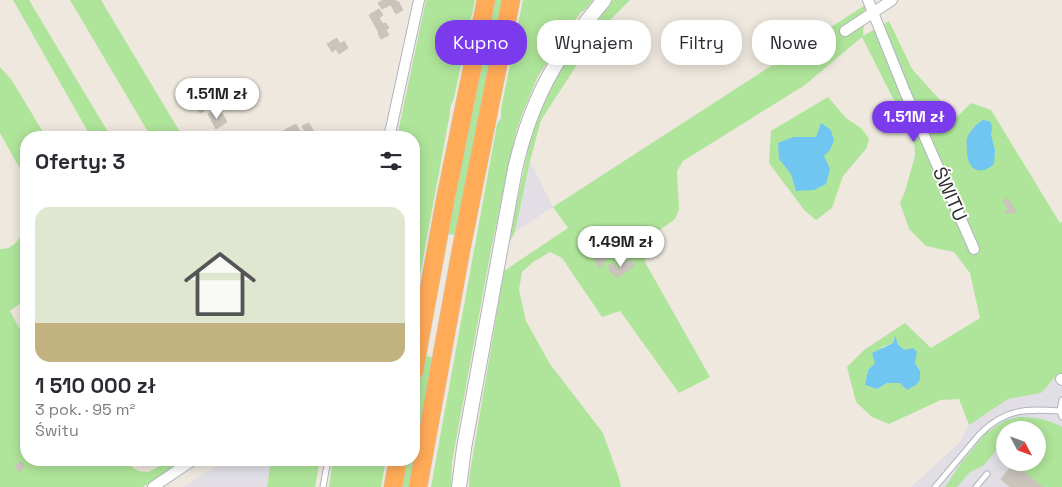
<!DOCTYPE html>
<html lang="pl">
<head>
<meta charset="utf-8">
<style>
  :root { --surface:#fff; --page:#f7f7f7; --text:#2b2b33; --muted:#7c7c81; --accent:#7c3aed }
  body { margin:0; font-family:"Space Grotesk",sans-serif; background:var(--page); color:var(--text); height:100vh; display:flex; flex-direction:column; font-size:19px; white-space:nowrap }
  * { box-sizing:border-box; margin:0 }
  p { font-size:16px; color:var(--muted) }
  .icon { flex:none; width:28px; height:28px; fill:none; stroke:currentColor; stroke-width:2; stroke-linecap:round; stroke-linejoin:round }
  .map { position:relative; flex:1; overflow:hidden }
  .side { position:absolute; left:20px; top:131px; width:400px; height:335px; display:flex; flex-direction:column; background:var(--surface); border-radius:20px; box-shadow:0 2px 12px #0003 }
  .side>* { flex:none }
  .guide { position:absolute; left:435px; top:20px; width:475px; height:45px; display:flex; gap:10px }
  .needle { width:32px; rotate:131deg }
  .fabs { position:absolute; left:996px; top:421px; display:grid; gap:10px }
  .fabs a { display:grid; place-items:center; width:50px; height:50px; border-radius:50%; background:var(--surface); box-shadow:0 2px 12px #0003; font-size:25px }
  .price { position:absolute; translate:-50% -42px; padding:0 11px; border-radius:18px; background:#fff; color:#222; font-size:16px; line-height:32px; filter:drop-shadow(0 1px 2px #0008) }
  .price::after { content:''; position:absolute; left:50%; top:30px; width:15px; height:11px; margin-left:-8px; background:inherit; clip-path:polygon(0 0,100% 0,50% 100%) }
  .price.active { background:var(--accent); color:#fff }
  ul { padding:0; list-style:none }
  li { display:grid; align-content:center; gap:10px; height:265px; padding:0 15px }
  li span { display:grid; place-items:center; height:155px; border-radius:15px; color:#555 }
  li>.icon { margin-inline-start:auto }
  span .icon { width:90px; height:90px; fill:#fffc; stroke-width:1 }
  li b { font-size:21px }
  h2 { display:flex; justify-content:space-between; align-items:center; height:60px; padding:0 15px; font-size:21px }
  .chip { padding:0 18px; border-radius:20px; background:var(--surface); box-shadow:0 2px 12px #0003; font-size:18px; line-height:45px }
  .chip.active { background:var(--accent); color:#fff }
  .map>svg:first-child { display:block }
</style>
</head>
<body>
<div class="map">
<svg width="1062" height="487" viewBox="0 0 1062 487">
  <rect width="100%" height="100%" fill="#eee8de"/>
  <path fill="#e1dee6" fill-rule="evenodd" d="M530 161 553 207 515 232Z
    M1057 375H1062V487H911L959 443 969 425 1008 399 1041 393ZM1005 430H1038V462H1005Z
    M226 460H271L267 487H184Z"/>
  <path fill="#afe59a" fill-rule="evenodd" d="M13 0H29L111 137H91Z
    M70 0H101L183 137H151Z
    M426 0H475L454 98 450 108V113L414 308V138L397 137Z
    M491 0H505L457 235 447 234Z
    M523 0H593L586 9 580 13 538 76 523 112 516 132 491 250 452 462 451 487H431L497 124 501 118V109Z
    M613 0H630L599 31 541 120 530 161 515 232 508 245 534 121 552 83 572 52Z
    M865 5 863 36 889 21 912 69 956 118 971 103 991 110 1060 223 1062 222V375H1057L1041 393 1008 399 969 425 959 399 941 400 889 424 872 417 856 402 847 367 864 350 905 323 931 348 980 318 970 273 954 252 926 246 909 229 900 203 905 191 915 156 914 140 862 37 805 85 683 161 677 171 679 210 675 219 642 243 646 264 710 377 679 393 620 311 602 317 562 258 550 252 533 262 522 272 519 290 526 321 550 364 603 433 619 478 621 487H469V478L504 271 568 228 553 207ZM894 337C901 349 912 359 920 371L900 383H887L877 389 866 385 868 370 875 363 882 347 893 343Z
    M0 67 11 79 46 137 26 138V186L20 169 0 133Z
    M828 97 846 118 862 129 869 139 866 149 843 176 832 208 816 220 805 211 769 163 771 131Z
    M26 222V299L10 311 26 341V460H124L133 468 139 471 148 472 172 460H185L143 487H0V249C17 249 21 236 26 222Z
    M424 356 435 357 413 487H399L403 460H414V400L421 357Z
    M1018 417C1034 417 1048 419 1062 427V487H1042L1014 463 1038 462V430H1005V448L1001 445 983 466 970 472 957 487H945L961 463 985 434 1004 421Z
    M271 460H320L315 487H267Z
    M333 460H386L381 487H329Z"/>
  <path fill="#70c6f1" d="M983 120 989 121 991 123 992 127 991 135 995 150 994 163 993 165C978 177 967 168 967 151 967 147 966 142 967 138 970 131 976 124 983 120Z
    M821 123 831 130 834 141 830 150 824 156 830 169 826 184 814 190 796 191 791 174 779 159 778 143 793 137H816Z
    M895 336 898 344 904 350 913 348 917 352 915 363 920 371V380L916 385 907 390 900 383H887L877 389 865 385 868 370 875 363 872 353 893 343Z"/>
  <path fill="#c9c5bd" stroke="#c9c4b7" d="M383 0H395L396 2 382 9 378 3Z
    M398 1 403 10 396 14 391 5Z
    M379 9 383 15 379 18 383 24 386 23 389 28 386 30 389 35 381 39 378 34 379 33 369 15Z
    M337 38 340 44 344 41 348 48 339 54 336 49 332 52 327 44Z
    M206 81 210 89 191 100 186 92Z
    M221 83 223 87 227 85 234 97 230 99 233 104 227 107 215 86Z
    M196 97 204 111 200 113 192 100Z
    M213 111 215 114 216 113 218 115 222 113 227 122 216 129 208 114Z
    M309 123 316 136 312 138H306L305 136 307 135 302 126Z
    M296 124 300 131 291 136 292 138H286L283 131Z
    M1008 198 1016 212 1012 214 1010 212 1007 214 1005 212 1008 209 1003 201Z
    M605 253 609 258 602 263 603 265 599 268 594 260Z
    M630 259 634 266 616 278 613 272 611 274 609 270 610 269 608 266 613 263 617 268Z
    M21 462 25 467 19 472 15 466Z
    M1014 463 1042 487H1010L1001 479Z"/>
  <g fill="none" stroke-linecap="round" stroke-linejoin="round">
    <g stroke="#b2b3bf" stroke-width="7">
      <path id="lane" d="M1062 400 1060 411 1062 417
        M323 487 328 460
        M935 487 979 435C1005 408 1026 409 1060 411
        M976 487 987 474"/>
    </g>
    <g stroke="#b2b3bf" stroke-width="12">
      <path id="street" d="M868 0 905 92 974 249
        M845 31 892 0
        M389 138 419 0
        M1061 379 1062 380
        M153 487 193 460"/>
    </g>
    <g stroke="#b2b3bf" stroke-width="16">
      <path id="secondary" d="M459 487 464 448 515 169C523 134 535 100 553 69 568 44 586 22 604 0"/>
    </g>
    <g stroke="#c8c8c8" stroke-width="19">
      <path id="highway" d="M414 371 445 201 486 0
        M393 487 398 460
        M418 487 461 250 511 0"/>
    </g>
    <use href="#lane" stroke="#fff" stroke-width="5"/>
    <use href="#street" stroke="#fff" stroke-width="10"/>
    <use href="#secondary" stroke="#fff" stroke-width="14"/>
    <use href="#highway" stroke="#ffab58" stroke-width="18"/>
  </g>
  <g text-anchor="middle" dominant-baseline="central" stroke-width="4" stroke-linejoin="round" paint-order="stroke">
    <g font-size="19" fill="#2c2c2c" stroke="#fff">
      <text transform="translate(950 194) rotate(66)">ŚWITU</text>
    </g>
  </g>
</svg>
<div class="fabs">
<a><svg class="needle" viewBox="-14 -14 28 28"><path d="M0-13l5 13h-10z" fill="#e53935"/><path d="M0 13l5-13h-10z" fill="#7c7c81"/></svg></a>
</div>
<b class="price" style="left:217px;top:120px">1.51M zł</b>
<b class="price active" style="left:914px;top:143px">1.51M zł</b>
<b class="price" style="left:621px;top:268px">1.49M zł</b>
<div class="guide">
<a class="chip active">Kupno</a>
<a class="chip">Wynajem</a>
<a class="chip">Filtry</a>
<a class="chip">Nowe</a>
</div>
<section class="side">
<h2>Oferty: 3<svg class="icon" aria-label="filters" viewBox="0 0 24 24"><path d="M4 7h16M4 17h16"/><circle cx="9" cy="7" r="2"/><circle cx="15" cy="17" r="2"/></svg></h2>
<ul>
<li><span style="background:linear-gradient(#dfe7d0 75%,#c2b280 0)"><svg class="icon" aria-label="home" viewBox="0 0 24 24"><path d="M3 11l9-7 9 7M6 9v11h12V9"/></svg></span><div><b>1 510 000 zł</b><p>3 pok. · 95 m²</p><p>Świtu</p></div></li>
</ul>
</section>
</div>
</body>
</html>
